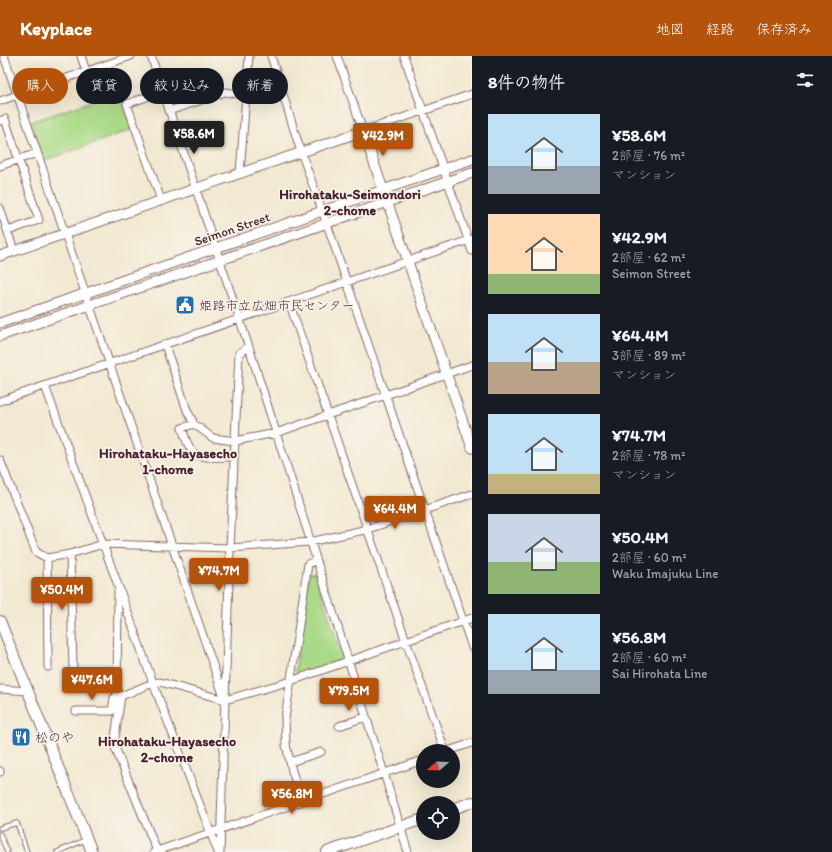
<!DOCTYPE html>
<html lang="ja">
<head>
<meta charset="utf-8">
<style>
  :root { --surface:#171b24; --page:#20242c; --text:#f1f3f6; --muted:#9ea1a6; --accent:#b45309 }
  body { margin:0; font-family:Itim,"Klee One",sans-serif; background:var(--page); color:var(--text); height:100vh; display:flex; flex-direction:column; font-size:15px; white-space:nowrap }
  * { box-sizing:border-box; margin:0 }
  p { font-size:13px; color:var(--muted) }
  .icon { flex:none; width:22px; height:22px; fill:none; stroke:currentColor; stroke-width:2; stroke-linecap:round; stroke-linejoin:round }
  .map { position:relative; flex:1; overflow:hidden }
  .drawer { display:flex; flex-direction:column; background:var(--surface); width:360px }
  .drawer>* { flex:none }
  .top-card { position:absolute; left:12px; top:12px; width:380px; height:36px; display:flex; gap:8px }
  .needle { width:26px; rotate:251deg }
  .fabs { position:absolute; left:416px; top:688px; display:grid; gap:8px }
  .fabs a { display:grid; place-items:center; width:44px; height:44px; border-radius:50%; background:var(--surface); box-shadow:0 4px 16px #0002; font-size:20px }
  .price { position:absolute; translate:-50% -34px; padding:0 9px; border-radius:4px; background:var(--accent); color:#fff; font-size:13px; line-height:26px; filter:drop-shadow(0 1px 2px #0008) }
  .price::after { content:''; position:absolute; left:50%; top:24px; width:12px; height:9px; margin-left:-6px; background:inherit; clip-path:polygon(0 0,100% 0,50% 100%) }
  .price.current { background:#222; color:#fff }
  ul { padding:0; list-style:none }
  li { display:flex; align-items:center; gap:12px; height:100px; padding:0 16px }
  li span { display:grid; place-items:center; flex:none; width:112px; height:80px; border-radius:0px; color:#555 }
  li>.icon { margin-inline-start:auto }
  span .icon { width:48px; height:48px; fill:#fffc; stroke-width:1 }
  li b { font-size:17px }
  h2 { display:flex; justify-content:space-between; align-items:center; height:48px; padding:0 16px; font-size:17px }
  .chip { padding:0 14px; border-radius:18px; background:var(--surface); box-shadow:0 4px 16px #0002; font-size:14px; line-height:36px }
  .chip.current { background:var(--accent); color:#fff }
  header { display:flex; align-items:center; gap:24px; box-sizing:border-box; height:56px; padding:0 20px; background:var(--accent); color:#fff }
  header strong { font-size:19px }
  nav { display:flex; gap:22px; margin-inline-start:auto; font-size:14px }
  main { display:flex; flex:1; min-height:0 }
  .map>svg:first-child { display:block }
</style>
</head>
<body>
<header>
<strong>Keyplace</strong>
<nav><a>地図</a><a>経路</a><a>保存済み</a></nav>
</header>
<main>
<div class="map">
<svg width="472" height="796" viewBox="0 0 472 796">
  <rect width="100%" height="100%" fill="#f7f3e8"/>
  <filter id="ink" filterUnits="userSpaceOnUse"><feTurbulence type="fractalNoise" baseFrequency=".025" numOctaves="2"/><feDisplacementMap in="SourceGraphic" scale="8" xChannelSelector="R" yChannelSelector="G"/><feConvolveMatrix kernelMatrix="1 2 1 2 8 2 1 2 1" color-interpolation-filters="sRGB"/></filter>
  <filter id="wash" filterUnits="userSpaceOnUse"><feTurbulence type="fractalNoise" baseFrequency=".012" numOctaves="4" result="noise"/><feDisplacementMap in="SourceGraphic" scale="16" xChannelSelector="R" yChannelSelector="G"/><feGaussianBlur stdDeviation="0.9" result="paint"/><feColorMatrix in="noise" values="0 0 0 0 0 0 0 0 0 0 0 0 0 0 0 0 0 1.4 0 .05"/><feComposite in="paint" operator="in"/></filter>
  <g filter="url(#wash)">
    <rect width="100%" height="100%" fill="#f2e9d2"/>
    <path fill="#aada87" stroke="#7a7c59" d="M120 36 133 73 44 105 30 66Z
      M315 517 342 601 341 604 298 619 295 615 309 518Z"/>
  </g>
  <g filter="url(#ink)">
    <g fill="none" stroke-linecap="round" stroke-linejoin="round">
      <g stroke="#856665" stroke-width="5.5">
        <path id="service" d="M0 772 17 767 27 796
          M0 778 7 796
          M57 796 85 784"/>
      </g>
      <g stroke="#856665" stroke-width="9">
        <path id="minor" d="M4 0 225 644
          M81 0 86 15
          M151 0 249 291 384 717 408 796
          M271 0 301 96 327 168 472 591
          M337 0 363 75 423 55 472 38
          M404 0 472 195
          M0 45 131 0
          M169 55 225 36 246 39
          M0 65 5 63 39 164 8 175
          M0 110 37 97
          M240 117 249 0
          M161 144 127 48 163 35
          M0 152 14 195
          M289 246 406 585 445 695
          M165 289 187 354 194 368 213 382 235 385 276 377 472 309
          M45 330 118 529 153 627 218 796
          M0 345 472 183
          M194 368 182 372C185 380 187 391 194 397 200 403 225 401 234 401
          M0 404 36 496 47 502 70 498 103 488 230 492 310 486 368 473 472 438
          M70 498 73 611
          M47 502 48 611
          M0 633 28 635
          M117 641 118 535
          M76 655H112L114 642 119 641
          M339 670 365 661
          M448 695 472 687
          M290 706 321 696
          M0 715V716
          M302 745 292 715 290 706 286 689 285 663 308 508 316 504
          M157 795 114 689 121 640 153 627 160 626 225 644 291 625 472 562
          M154 796 423 704
          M220 796 230 492 239 297 249 291"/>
      </g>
      <g stroke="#856665" stroke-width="11">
        <path id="tertiary" d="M0 200 363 75 472 392
          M0 267 472 103
          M0 280 90 249 472 117"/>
      </g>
      <g stroke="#856665" stroke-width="12">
        <path id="secondary" d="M0 565 92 796
          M453 753 472 746
          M327 796 423 763"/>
      </g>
      <use href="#service" stroke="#fff" stroke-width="3.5"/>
      <use href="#minor" stroke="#fff" stroke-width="7"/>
      <use href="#tertiary" stroke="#fff" stroke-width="9"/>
      <use href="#secondary" stroke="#fff" stroke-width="10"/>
    </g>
  </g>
  <defs>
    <g id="civic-square" transform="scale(1)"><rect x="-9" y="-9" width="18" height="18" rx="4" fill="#1f6fb2" stroke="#f7f3e8"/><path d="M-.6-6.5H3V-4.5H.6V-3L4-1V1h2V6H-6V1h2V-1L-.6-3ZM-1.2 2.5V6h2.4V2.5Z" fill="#fff"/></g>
    <g id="restaurant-square" transform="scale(1)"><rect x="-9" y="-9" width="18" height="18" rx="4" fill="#1f6fb2" stroke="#f7f3e8"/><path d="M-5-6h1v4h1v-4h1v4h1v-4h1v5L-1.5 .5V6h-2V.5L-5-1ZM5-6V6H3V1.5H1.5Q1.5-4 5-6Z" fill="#fff"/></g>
  </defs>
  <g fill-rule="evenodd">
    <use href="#civic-square" x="185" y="249"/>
    <use href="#restaurant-square" x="21" y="681"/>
  </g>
  <g text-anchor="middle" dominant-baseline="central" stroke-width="3.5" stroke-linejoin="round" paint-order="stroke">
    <g font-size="13" fill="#4a1f2b" stroke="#f7f3e8">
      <text transform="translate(232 173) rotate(-19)">Seimon Street</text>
    </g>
    <g font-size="13" fill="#4a1f2b" stroke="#f7f3e8" text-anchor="start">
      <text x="199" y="249">姫路市立広畑市民センター</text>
      <text x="35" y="681">松のや</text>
    </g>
    <g font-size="14" font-weight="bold" fill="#4a1f2b" stroke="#f7f3e8">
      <text x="350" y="138">Hirohataku-Seimondori<tspan x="350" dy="16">2-chome</tspan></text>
      <text x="168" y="397">Hirohataku-Hayasecho<tspan x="168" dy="16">1-chome</tspan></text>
      <text x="167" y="685">Hirohataku-Hayasecho<tspan x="167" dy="16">2-chome</tspan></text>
    </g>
  </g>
</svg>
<div class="fabs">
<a><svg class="needle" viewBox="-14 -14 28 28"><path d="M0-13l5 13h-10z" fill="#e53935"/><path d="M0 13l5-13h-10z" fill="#9ea1a6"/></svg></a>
<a><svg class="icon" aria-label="locate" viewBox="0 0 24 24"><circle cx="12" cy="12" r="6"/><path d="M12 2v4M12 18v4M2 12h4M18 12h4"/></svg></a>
</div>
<b class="price current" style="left:194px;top:99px">¥58.6M</b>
<b class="price" style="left:383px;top:101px">¥42.9M</b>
<b class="price" style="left:395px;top:474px">¥64.4M</b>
<b class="price" style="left:219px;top:536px">¥74.7M</b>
<b class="price" style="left:62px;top:555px">¥50.4M</b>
<b class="price" style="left:92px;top:645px">¥47.6M</b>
<b class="price" style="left:349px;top:656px">¥79.5M</b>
<b class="price" style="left:292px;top:759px">¥56.8M</b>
<div class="top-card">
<a class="chip current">購入</a>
<a class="chip">賃貸</a>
<a class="chip">絞り込み</a>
<a class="chip">新着</a>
</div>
</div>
<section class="drawer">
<h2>8件の物件<svg class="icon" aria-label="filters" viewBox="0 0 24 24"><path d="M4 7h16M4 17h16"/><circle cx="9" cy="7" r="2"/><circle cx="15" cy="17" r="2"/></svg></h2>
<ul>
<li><span style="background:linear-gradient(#bfe0f5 65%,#9aa5b1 0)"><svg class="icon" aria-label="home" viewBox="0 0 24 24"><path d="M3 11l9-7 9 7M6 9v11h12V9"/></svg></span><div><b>¥58.6M</b><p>2部屋 · 76 m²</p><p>マンション</p></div></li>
<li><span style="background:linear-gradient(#ffd9b3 75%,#8fb573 0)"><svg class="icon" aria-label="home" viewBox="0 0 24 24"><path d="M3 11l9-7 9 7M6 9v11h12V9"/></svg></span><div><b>¥42.9M</b><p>2部屋 · 62 m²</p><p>Seimon Street</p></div></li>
<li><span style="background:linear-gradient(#bfe0f5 60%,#b9a48a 0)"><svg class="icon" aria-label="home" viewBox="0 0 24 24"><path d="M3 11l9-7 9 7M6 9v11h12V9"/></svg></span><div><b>¥64.4M</b><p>3部屋 · 89 m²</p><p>マンション</p></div></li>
<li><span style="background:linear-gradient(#bfe0f5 75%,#c2b280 0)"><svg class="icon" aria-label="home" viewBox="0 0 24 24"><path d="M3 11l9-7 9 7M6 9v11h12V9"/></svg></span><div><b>¥74.7M</b><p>2部屋 · 78 m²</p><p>マンション</p></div></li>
<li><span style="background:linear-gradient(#c9d6e8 60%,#8fb573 0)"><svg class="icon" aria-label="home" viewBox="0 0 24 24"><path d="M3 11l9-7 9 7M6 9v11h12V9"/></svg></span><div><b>¥50.4M</b><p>2部屋 · 60 m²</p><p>Waku Imajuku Line</p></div></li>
<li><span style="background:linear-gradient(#bfe0f5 70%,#9aa5b1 0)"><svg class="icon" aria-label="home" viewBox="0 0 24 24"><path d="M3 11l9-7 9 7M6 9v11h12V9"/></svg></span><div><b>¥56.8M</b><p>2部屋 · 60 m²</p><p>Sai Hirohata Line</p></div></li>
</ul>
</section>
</main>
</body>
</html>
